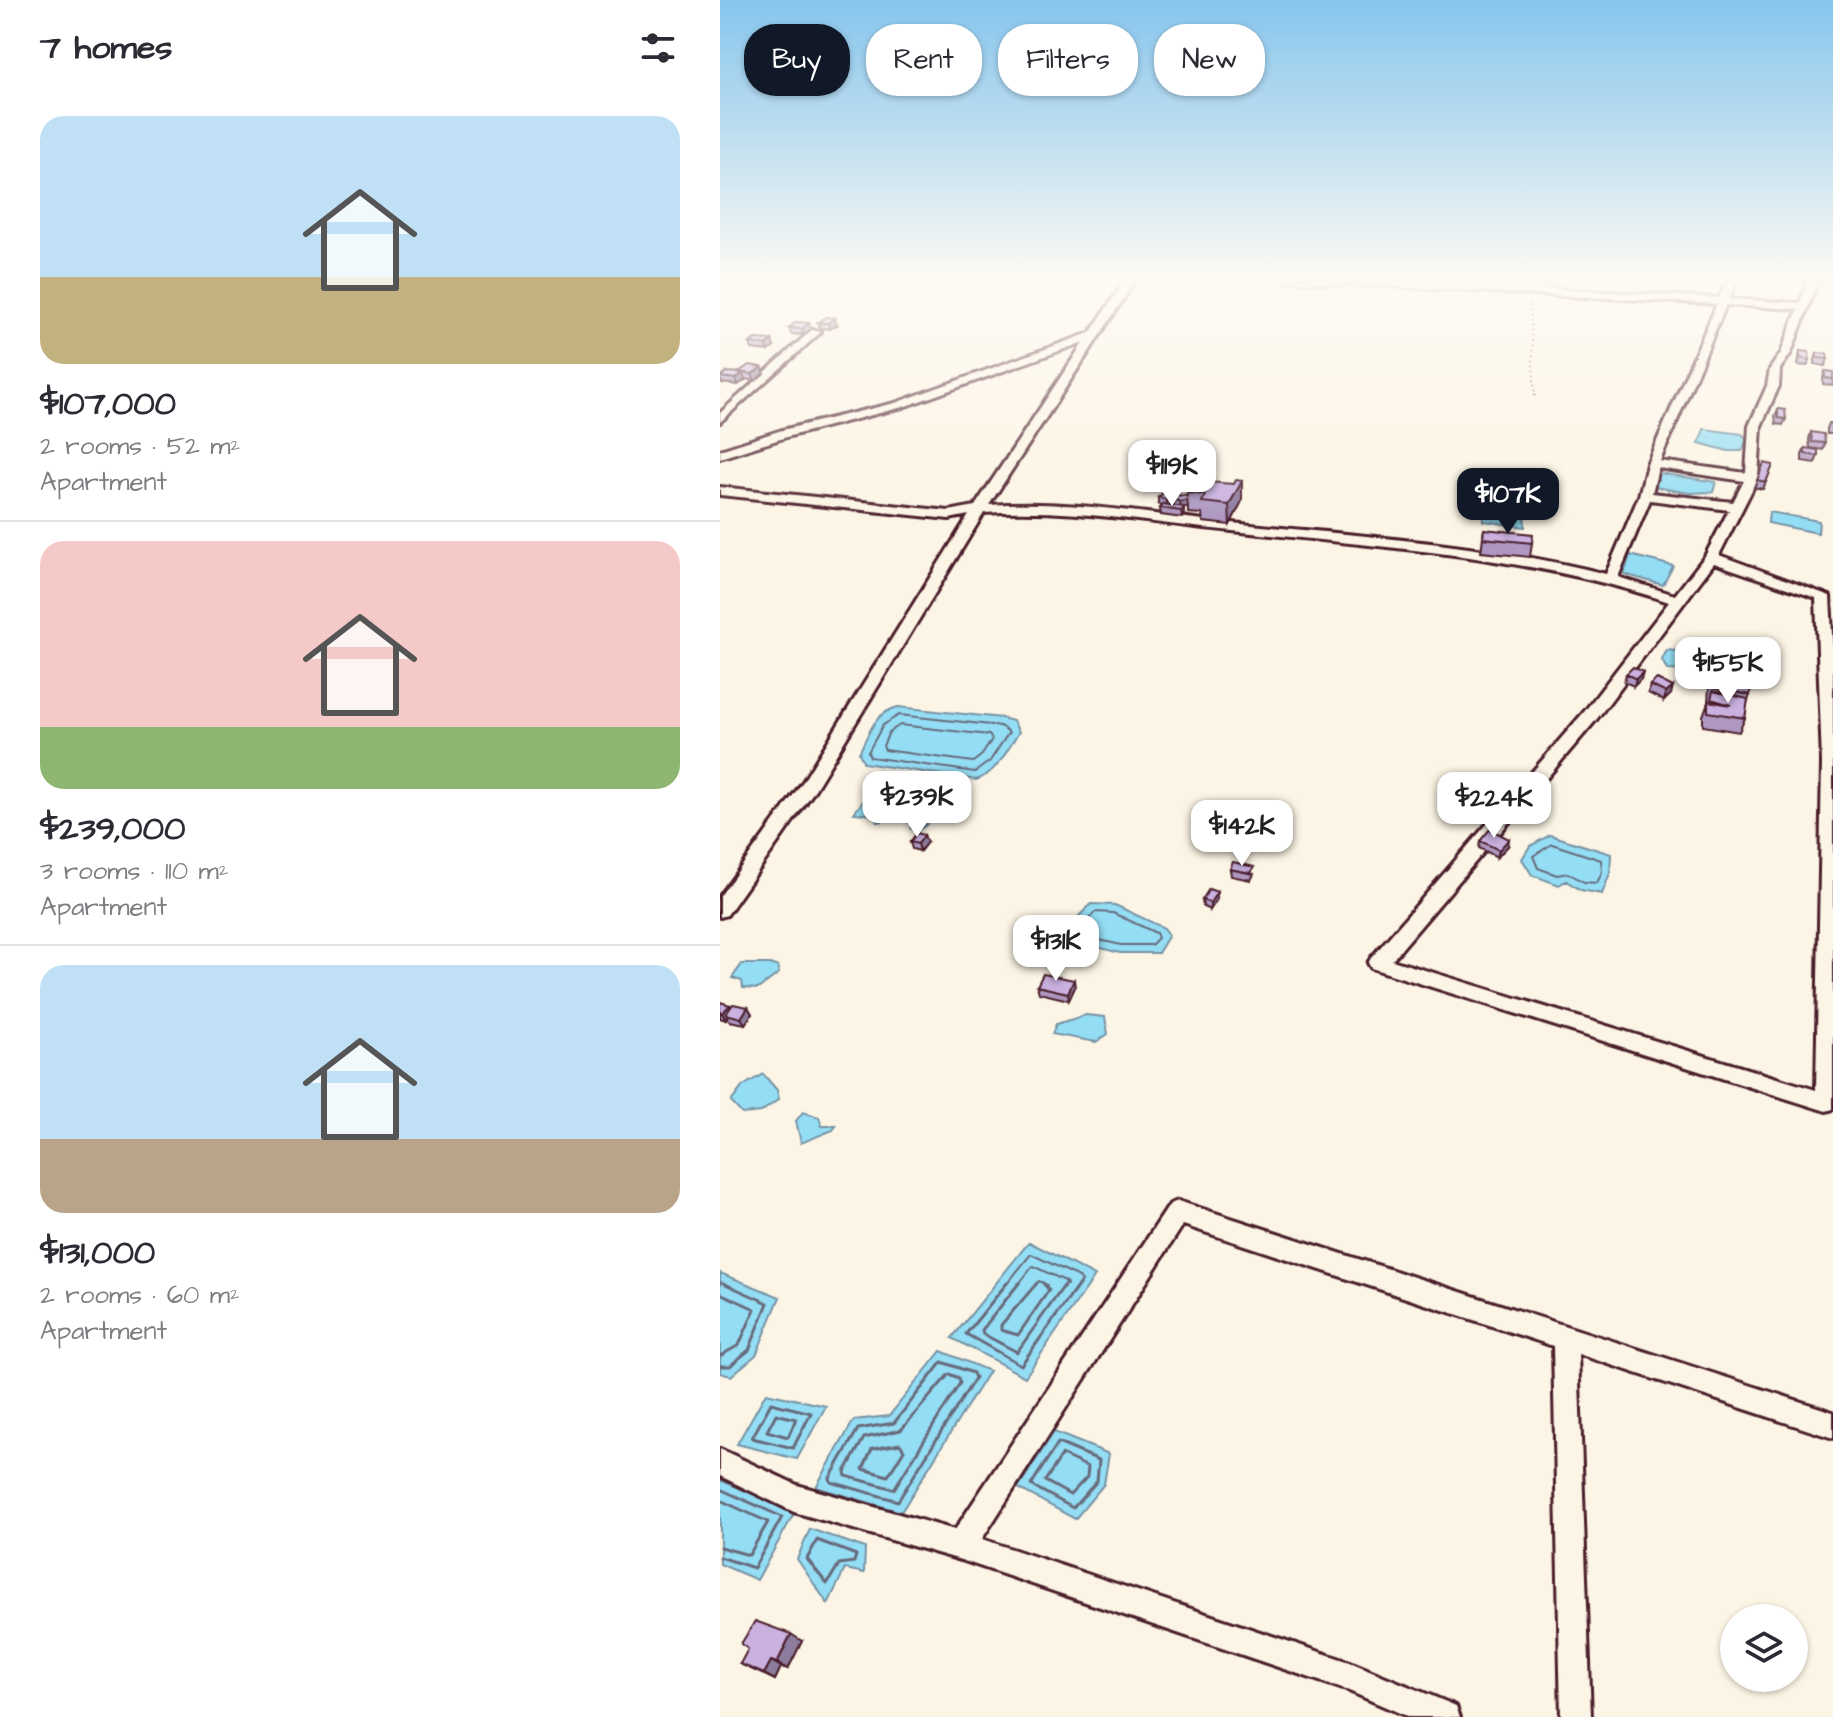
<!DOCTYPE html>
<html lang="en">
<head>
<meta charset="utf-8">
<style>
  :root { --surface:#fff; --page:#f7f7f7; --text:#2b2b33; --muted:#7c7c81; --line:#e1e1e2; --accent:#111827 }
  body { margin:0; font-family:"Architects Daughter",sans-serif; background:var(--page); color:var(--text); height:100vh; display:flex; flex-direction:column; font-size:30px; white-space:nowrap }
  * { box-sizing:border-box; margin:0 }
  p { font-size:26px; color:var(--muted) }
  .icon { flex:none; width:44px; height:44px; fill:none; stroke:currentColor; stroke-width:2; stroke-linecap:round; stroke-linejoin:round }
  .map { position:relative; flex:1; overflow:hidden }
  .drawer { display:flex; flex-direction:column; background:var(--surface); width:720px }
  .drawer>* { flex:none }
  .top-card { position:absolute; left:24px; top:24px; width:760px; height:72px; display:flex; gap:16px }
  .fabs { position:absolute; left:1000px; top:1604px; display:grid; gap:16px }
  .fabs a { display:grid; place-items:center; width:88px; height:88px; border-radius:50%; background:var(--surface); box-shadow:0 2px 6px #0004; font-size:40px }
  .price { position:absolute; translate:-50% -68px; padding:0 18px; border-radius:16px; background:#fff; color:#222; font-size:26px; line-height:52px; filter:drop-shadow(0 2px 4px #0008) }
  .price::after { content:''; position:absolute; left:50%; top:48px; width:24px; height:18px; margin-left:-12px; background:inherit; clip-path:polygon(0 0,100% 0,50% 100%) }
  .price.selected { background:var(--accent); color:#fff }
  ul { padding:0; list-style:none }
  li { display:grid; align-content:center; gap:16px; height:424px; padding:0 40px }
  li+li { border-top:2px solid var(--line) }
  li span { display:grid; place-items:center; height:248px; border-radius:24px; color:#555 }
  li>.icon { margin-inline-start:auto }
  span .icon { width:144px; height:144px; fill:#fffc; stroke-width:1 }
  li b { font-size:34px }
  h2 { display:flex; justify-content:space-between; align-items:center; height:96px; padding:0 40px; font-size:34px }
  .tag { padding:0 28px; border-radius:32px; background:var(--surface); box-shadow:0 2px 6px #0004; font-size:28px; line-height:72px }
  .tag.selected { background:var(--accent); color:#fff }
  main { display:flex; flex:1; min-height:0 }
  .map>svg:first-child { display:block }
</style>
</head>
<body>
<main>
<section class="drawer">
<h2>7 homes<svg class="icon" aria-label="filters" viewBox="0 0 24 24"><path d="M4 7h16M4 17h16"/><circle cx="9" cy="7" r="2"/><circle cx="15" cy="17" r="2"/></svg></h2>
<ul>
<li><span style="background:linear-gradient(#bfe0f5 65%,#c2b280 0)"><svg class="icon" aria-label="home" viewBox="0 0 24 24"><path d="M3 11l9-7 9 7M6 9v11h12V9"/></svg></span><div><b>$107,000</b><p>2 rooms · 52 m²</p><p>Apartment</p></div></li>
<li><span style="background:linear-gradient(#f6c9c9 75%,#8fb573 0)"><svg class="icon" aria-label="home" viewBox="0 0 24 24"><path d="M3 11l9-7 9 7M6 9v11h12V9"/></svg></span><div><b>$239,000</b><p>3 rooms · 110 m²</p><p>Apartment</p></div></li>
<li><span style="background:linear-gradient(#bfe0f5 70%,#b9a48a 0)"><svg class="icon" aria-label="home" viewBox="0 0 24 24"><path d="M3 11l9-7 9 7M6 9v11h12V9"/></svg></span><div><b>$131,000</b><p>2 rooms · 60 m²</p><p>Apartment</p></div></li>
</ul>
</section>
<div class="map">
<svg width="1113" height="1717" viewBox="0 0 1113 1717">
  <rect width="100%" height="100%" fill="#fcf5e5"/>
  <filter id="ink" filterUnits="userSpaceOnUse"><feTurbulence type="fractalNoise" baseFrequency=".0125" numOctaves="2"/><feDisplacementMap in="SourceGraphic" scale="16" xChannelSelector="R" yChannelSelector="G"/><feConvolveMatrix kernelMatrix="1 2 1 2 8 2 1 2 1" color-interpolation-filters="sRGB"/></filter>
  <g filter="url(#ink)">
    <path fill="#94def5" stroke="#7692a4" stroke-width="2" d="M984 429 1022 434 1027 439 1022 451H1008L979 443Z
      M939 473 996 482 993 492 970 493 935 487Z
      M762 501 804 503 805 527 763 521Z
      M1049 512 1099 521 1098 533 1048 523Z
      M910 555 953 566 943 585 904 574Z
      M947 650 967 652 987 663 997 661 1008 669 1005 683 996 682 976 671 947 670 942 660Z
      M178 707 282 718 293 721 299 732C287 750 277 773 256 780L144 763 139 753C149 733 154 713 178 707Z
      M147 796C168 797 184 805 204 800L214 808 206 825 197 831 190 828 193 824 169 815 163 821 157 822 155 815 134 813Z
      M830 835 891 854 890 873 882 894 861 890 846 881 839 885 812 875 802 859 810 846Z
      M371 904 395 905 444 928 449 935 438 953H400L369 945 354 921Z
      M22 964H50L58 967 59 973 38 989 23 988 22 981 12 978Z
      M366 1015 385 1017 388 1034 376 1042 332 1034 336 1024Z
      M43 1074 57 1090 59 1099 41 1112 22 1114 11 1102 23 1086Z
      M83 1112 99 1117 102 1126H116L113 1130 81 1143 76 1121Z
      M309 1242 375 1276 305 1377 232 1338Z
      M0 1273 60 1297 36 1355 11 1376 0 1373Z
      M221 1351 269 1371 181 1512 96 1487 134 1420 169 1416Z
      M46 1393 106 1406 77 1459 17 1444Z
      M334 1432 389 1454 384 1484 355 1519 298 1488Z
      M0 1480 75 1512 37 1580 0 1564Z
      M90 1529 145 1548 144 1573 125 1569 108 1604 77 1559Z"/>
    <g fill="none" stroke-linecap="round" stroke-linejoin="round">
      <path stroke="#686b7c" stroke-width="2" d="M179 715 280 726 289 732 270 761 255 772 150 757 148 752 163 725Z
        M180 725 269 735 272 739 262 755 253 762 165 750 163 746 169 732Z
        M832 844 881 860 882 872 877 883 864 882 848 873 837 875 818 868 813 856Z
        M375 912 393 913 436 933 438 938 431 945H401L375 939 365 923Z
        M0 1282 8 1285
        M286 1285 311 1254 359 1277 362 1281 359 1285
        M298 1285 313 1266 345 1281 347 1285
        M315 1285 319 1281 327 1285"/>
      <path stroke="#686b7c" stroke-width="3" d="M287 1283 246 1334 301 1365 360 1283
        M299 1283 262 1330 263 1334 297 1352 346 1283
        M317 1283 281 1325V1330L298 1335 329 1290 323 1283
        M0 1293 35 1309 19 1345 0 1356
        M222 1362 253 1373 255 1378 178 1501 111 1482 110 1478 138 1429 174 1423Z
        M0 1366H10L29 1350 48 1303 3 1283
        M229 1374 239 1378 240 1383 174 1489 126 1476 125 1472 144 1438 181 1430Z
        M51 1403 91 1413 73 1448 32 1438Z
        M56 1414 76 1419 68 1437 47 1431Z
        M338 1443 379 1460 377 1481 353 1508 311 1485Z
        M180 1444 184 1450 168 1476 143 1469 152 1449Z
        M342 1455 368 1467 367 1477 350 1495 325 1481Z
        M0 1489 62 1517 34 1568 0 1557
        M0 1500 48 1522 29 1555 0 1547
        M97 1540 136 1555 134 1562 119 1564 107 1584 87 1559Z"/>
      <g stroke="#4a1f2b" stroke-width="6">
        <path id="street" d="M407 278H417L269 505C351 499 430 515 512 523 637 536 763 543 886 574L919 496 927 464 997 304 568 281 563 278H624L999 298 1008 278H1018L1009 299 1080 303 1089 278H1099L1071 353 1060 369 1059 386 1041 426 1038 478 999 555 1110 596 1113 655V1109L1106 1111 651 968 648 963 651 958 864 712 949 602C808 555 660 547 512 531 429 523 348 507 264 513L94 791 7 915 0 917V896L82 783 249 515 229 519 0 495V487L229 511 255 506 364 342 183 407 70 436 0 458V450L62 430 175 403 370 333ZM1006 305 1078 309 1061 353 1050 369 1047 386 1029 426 1026 473 940 461ZM938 468 1024 481 1013 502 932 493ZM930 500 1009 510 985 556 955 595 898 577ZM994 563 1096 598 1102 763 1096 1090 672 960 876 720Z
          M92 330 101 332 0 422V413Z
          M458 1201 1113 1412V1438L858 1354 871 1717H841L833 1346 463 1225 262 1539 630 1662 736 1706 740 1717H689L629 1691 241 1560 74 1512 0 1476V1449L77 1485 235 1530 450 1204Z"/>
      </g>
      <path stroke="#4a1f2b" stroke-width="2" stroke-dasharray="1 4" stroke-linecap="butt" d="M810 305 815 400"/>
      <use href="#street" fill="#fcf5e5" fill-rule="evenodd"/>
    </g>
    <path fill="#ae98c1" stroke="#4a1f2b" stroke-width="2" d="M495 278H523L522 280Z
      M98 322 117 325 110 329 100 328Z
      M69 328 91 329 83 335 71 334Z
      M35 339 54 347 48 351 32 349 30 343Z
      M1080 351 1090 360 1087 366 1078 365Z
      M1097 353 1108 359 1105 366 1095 364V360Z
      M42 367 44 373 35 381 25 379 18 385 2 383 0 378V377Z
      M1105 371 1113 372V385L1103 384V378Z
      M1058 409 1066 419 1063 425 1056 424 1055 416Z
      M1109 423H1113V434H1107V429Z
      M1091 432 1105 443 1103 450 1090 448 1089 439Z
      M1085 448 1098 456 1095 463 1082 461V455Z
      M1053 465 1043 489 1034 487 1037 480Z
      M522 481V501L510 525 483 522 482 514 468 513V506L464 508V513L462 518 441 515 440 508 442 505 438 504V497L452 496V503L449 505H454L453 499 467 496V493L514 484Z
      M764 529 812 543 810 557 761 552Z
      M906 674 921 679 914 686 904 682Z
      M994 674 1030 695 1027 704 1025 718 1019 732 983 726V716L988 702 989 688Z
      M930 685 951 694 944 701 928 693Z
      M760 841 788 846 777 857 759 848Z
      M190 842H207L200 851 192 849Z
      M510 869 534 874 531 880 511 876Z
      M497 899 490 910 483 907 482 900Z
      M317 986 355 987 349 1000 319 993Z
      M0 1002 11 1007H28L32 1014 25 1024 10 1021 8 1018 6 1020 0 1018Z
      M82 1641 68 1669 61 1667 55 1680 20 1664Z"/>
    <path fill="#8d7c9d" stroke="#4a1f2b" stroke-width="2" d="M115 318 117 325 110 329 108 323Z
      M89 323 91 329 83 335 82 329Z
      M52 340 54 347 48 351 46 345Z
      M42 367 44 373 35 381 32 374Z
      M23 373 25 380 18 385 16 379Z
      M522 481V501L510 525 509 505Z
      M452 496V503L446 507V500Z
      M467 500 468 506 464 508V513L462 518 460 502Z
      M923 672 921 679 914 686 916 679Z
      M953 687 951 694 944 701 946 693Z
      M204 835 207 842 200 851 198 844Z
      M789 839 788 846 777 857 779 850Z
      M497 892V899L490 910V903Z
      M354 980 355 987 349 1000 348 993Z
      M10 1005 14 1012 6 1014 8 1018 6 1020 2 1013Z
      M28 1007 32 1014 25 1024 21 1018Z
      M71 1634 82 1641 68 1669 57 1663Z
      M51 1661 61 1667 55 1680 44 1674Z"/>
    <path fill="#cab1e0" stroke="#4a1f2b" stroke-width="2" d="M106 317 115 318 108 323 98 322Z
      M76 322 89 323 82 329 69 328Z
      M35 339 52 340 46 345 30 343Z
      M1080 351 1089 352 1090 360 1080 358Z
      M1097 353 1107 354 1108 359 1097 358Z
      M29 365 42 367 32 374 19 372Z
      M1105 371 1113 372V379L1105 378Z
      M7 372 23 373 16 379 0 377Z
      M1058 409 1065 410 1066 419 1058 418Z
      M1091 432 1104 434 1105 443 1092 442Z
      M1085 448 1098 450V456L1085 454Z
      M1044 463 1053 465 1046 482 1037 480Z
      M516 480 522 481 509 505 482 502 485 495 467 493 474 481 514 484Z
      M443 493 452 496 446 500 438 497Z
      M456 495 467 496V500L460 502 453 499Z
      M443 504 464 507 461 511 440 508Z
      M764 529 813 534 812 543 763 538Z
      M913 667 923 672 916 679 906 674Z
      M994 674 1031 680 1030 695 993 688Z
      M937 679 953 687 946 693 930 685Z
      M993 691 1028 699 1025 718 988 712V701L1011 705 991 699Z
      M770 829 789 839 779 850 760 841Z
      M197 833 204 835 198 844 190 842Z
      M513 862 534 867 531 873 510 869Z
      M489 889 497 892 490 903 482 900Z
      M323 974 354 980 348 993 317 986Z
      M0 1002 10 1005 2 1013 0 1012Z
      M13 1004 28 1007 21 1018 6 1014Z
      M35 1621 71 1634 57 1663 51 1661 44 1674 20 1664 28 1649 21 1644Z"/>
  </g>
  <linearGradient id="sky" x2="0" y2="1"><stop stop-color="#86c5ed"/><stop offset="0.54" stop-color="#fefaf3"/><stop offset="1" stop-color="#fefaf3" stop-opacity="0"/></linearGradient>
  <rect width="1113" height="519" fill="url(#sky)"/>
</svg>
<div class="fabs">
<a><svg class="icon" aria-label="layers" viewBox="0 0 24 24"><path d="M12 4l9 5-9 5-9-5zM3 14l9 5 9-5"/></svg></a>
</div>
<b class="price" style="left:452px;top:508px">$119K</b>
<b class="price selected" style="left:788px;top:536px">$107K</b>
<b class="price" style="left:1008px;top:705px">$155K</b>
<b class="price" style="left:197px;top:839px">$239K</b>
<b class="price" style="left:774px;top:840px">$224K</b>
<b class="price" style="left:522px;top:868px">$142K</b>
<b class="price" style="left:336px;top:983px">$131K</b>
<div class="top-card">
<a class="tag selected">Buy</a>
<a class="tag">Rent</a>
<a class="tag">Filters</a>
<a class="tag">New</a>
</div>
</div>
</main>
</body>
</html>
